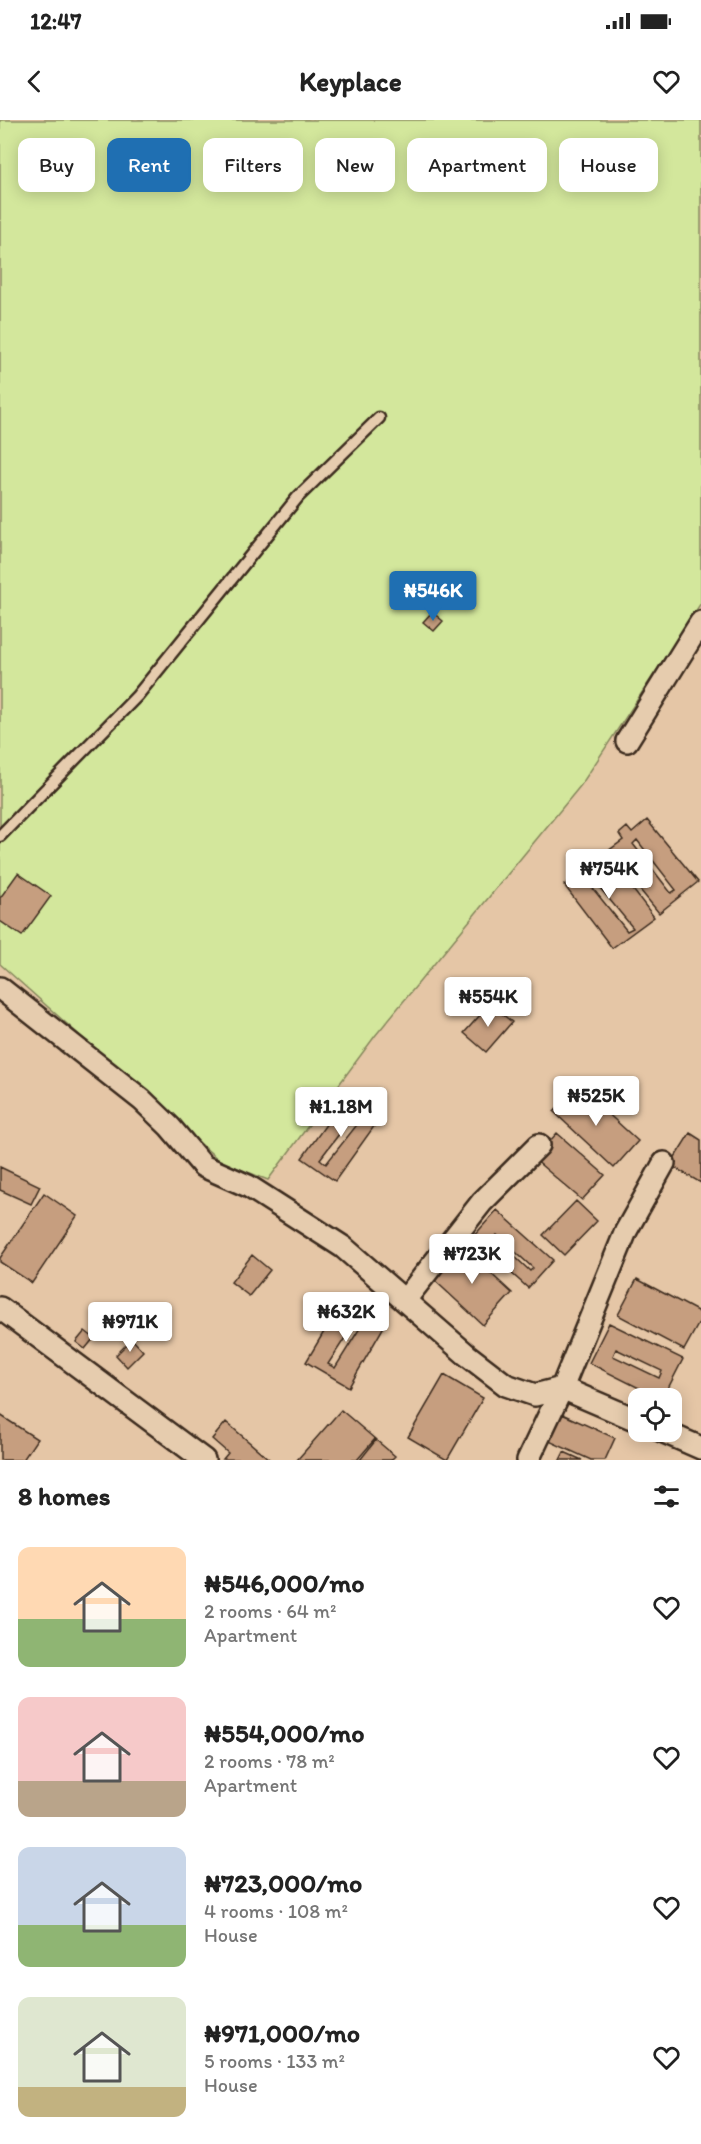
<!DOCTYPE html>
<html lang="en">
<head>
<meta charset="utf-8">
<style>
  :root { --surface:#fff; --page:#f6f6f6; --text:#222; --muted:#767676; --accent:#1f6fb2 }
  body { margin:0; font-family:Itim,sans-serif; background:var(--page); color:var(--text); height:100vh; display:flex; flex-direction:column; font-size:22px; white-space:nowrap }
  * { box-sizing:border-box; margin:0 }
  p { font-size:20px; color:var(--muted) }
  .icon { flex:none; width:33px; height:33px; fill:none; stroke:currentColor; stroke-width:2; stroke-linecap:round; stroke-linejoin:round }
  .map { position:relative; height:1340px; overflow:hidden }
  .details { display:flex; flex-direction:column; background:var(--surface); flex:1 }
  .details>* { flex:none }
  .top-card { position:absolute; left:18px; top:18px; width:666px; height:54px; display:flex; gap:12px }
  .buttons { position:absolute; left:628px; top:1268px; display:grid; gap:12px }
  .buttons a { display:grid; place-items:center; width:54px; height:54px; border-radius:12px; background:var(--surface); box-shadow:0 3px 15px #0003; font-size:30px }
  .price { position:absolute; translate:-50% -51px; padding:0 14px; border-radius:6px; background:#fff; color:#222; font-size:20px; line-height:39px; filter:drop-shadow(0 2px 3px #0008) }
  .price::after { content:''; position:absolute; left:50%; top:36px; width:18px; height:14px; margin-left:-9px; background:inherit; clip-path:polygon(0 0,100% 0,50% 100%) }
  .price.current { background:var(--accent); color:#fff }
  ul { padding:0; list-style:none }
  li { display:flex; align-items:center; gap:18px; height:150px; padding:0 18px }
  li span { display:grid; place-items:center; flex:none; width:168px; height:120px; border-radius:12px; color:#555 }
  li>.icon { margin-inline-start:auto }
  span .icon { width:72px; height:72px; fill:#fffc; stroke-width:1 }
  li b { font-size:26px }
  h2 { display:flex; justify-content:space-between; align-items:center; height:72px; padding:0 18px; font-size:26px }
  .tag { padding:0 21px; border-radius:12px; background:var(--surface); box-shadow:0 3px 15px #0003; font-size:21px; line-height:54px }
  .tag.current { background:var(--accent); color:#fff }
  .status { display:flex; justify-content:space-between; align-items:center; height:42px; padding:0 30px; background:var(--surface); direction:ltr }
  .status svg { height:16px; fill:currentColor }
  header { display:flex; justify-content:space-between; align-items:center; height:78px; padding:0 18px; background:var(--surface); font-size:27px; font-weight:800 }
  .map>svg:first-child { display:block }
</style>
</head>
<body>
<div class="status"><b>12:47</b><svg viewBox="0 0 49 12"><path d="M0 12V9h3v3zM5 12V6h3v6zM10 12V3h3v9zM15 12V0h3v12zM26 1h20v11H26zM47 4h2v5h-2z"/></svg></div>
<header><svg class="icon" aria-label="back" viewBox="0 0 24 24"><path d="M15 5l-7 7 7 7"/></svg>Keyplace<svg class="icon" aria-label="heart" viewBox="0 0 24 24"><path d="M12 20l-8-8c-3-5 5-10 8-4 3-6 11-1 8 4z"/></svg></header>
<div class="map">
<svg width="701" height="1340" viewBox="0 0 701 1340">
  <rect width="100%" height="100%" fill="#e5c6a6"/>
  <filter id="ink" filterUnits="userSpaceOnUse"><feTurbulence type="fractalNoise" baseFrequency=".0167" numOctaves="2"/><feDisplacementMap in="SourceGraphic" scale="12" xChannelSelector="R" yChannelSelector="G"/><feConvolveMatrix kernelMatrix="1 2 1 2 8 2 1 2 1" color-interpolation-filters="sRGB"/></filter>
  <g filter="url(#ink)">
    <path fill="#d3e79c" stroke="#87885d" stroke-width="1.5" d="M0 0H701V483L581 665 375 916 268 1060 220 1041 0 844Z"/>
    <path fill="#c69e7f" stroke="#3b2a1e" stroke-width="1.5" fill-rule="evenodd" d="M432 492 443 501 434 511 423 502Z
      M647 700 698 762 659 793 608 731 623 720 619 714 627 707 632 713ZM637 720 676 770 671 773 633 724Z
      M605 733 654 797 612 828 564 765 579 754 576 750 586 742 589 746ZM591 757 633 808 627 811 586 760Z
      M18 753 51 776 22 816 0 801V778Z
      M490 884 512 902 486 932 464 913Z
      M578 966 638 1021 614 1048 554 992Z
      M347 975 380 998 335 1061 302 1038ZM353 996 360 1001 326 1044 320 1039Z
      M557 1013 605 1055 582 1080 534 1039Z
      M690 1013 701 1020V1063L670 1045Z
      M0 1047 40 1066 31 1084 0 1070Z
      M44 1073 77 1096 32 1163 0 1142V1138Z
      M576 1081 597 1101 564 1135 543 1115Z
      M497 1090 553 1140 528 1168 472 1118ZM497 1115 533 1148 530 1151 495 1118Z
      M460 1125 512 1173 483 1205 431 1157Z
      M252 1135 270 1150 249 1176 231 1162Z
      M637 1159 701 1193V1199L684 1230 618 1195Z
      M344 1178 386 1203 349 1267 306 1242ZM354 1204 360 1208 335 1248 328 1244Z
      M609 1203 683 1239 663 1278H659L589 1243ZM616 1229 662 1251 659 1258 613 1236Z
      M85 1211 94 1218 85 1229 76 1222Z
      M132 1219 143 1231 127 1247 116 1235Z
      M444 1255 483 1278 447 1340 408 1317Z
      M341 1290 375 1319 357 1340H297Z
      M562 1294 615 1318 605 1340H591L549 1321Z
      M0 1295 37 1319 23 1340H0Z
      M226 1302 270 1340 223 1339 228 1333 212 1319Z
      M376 1320 395 1336 391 1340H360Z
      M564 1332 582 1340H560Z"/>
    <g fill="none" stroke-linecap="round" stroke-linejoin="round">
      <g stroke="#3b2a1e" stroke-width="15">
        <path id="service" d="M0 716 137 576 298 377 379 298"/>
      </g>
      <g stroke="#3b2a1e" stroke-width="26">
        <path id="minor" d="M627 621 701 502
          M0 868 142 980 170 1007 203 1046 248 1066 343 1127 467 1235 506 1265 535 1275 562 1268 639 1301
          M405 1180 482 1082 539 1025
          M0 1188 204 1340
          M662 1311 701 1328
          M528 1340 562 1268 626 1111 664 1043"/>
      </g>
      <use href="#service" stroke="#e6ccae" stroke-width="10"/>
      <use href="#minor" stroke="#e6ccae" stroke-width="21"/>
    </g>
  </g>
</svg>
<div class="buttons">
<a><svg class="icon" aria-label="locate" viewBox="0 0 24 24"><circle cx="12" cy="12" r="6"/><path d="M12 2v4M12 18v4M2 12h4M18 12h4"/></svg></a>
</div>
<b class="price current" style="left:433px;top:502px">₦546K</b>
<b class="price" style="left:609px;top:780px">₦754K</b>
<b class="price" style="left:488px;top:908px">₦554K</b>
<b class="price" style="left:596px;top:1007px">₦525K</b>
<b class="price" style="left:341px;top:1018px">₦1.18M</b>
<b class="price" style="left:472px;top:1165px">₦723K</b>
<b class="price" style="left:346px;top:1223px">₦632K</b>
<b class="price" style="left:130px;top:1233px">₦971K</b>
<div class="top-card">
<a class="tag">Buy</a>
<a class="tag current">Rent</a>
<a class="tag">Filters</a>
<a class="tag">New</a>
<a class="tag">Apartment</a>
<a class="tag">House</a>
</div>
</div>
<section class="details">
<h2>8 homes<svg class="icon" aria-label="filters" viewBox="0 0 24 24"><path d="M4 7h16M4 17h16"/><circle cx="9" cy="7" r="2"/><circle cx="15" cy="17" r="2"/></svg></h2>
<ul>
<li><span style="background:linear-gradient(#ffd9b3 60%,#8fb573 0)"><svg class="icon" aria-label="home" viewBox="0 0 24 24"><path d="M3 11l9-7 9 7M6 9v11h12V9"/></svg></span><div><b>₦546,000/mo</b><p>2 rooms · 64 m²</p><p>Apartment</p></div><svg class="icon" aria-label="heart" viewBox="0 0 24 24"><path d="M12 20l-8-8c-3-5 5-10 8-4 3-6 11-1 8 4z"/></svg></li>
<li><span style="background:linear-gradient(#f6c9c9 70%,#b9a48a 0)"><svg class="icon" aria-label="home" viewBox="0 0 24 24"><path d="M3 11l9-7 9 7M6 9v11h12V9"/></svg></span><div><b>₦554,000/mo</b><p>2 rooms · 78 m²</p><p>Apartment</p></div><svg class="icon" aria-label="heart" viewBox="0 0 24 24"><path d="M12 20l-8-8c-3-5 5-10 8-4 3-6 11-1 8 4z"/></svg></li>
<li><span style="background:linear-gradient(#c9d6e8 65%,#8fb573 0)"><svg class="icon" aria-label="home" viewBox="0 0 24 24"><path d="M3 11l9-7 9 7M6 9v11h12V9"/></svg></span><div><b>₦723,000/mo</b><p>4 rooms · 108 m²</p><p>House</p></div><svg class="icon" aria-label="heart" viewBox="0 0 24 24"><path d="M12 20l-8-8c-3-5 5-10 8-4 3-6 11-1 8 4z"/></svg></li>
<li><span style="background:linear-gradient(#dfe7d0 75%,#c2b280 0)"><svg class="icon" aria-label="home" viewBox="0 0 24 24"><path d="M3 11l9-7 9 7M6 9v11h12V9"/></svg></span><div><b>₦971,000/mo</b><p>5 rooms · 133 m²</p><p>House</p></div><svg class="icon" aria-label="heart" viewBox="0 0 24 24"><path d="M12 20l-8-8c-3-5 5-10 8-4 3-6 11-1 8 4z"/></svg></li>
</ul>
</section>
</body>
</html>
